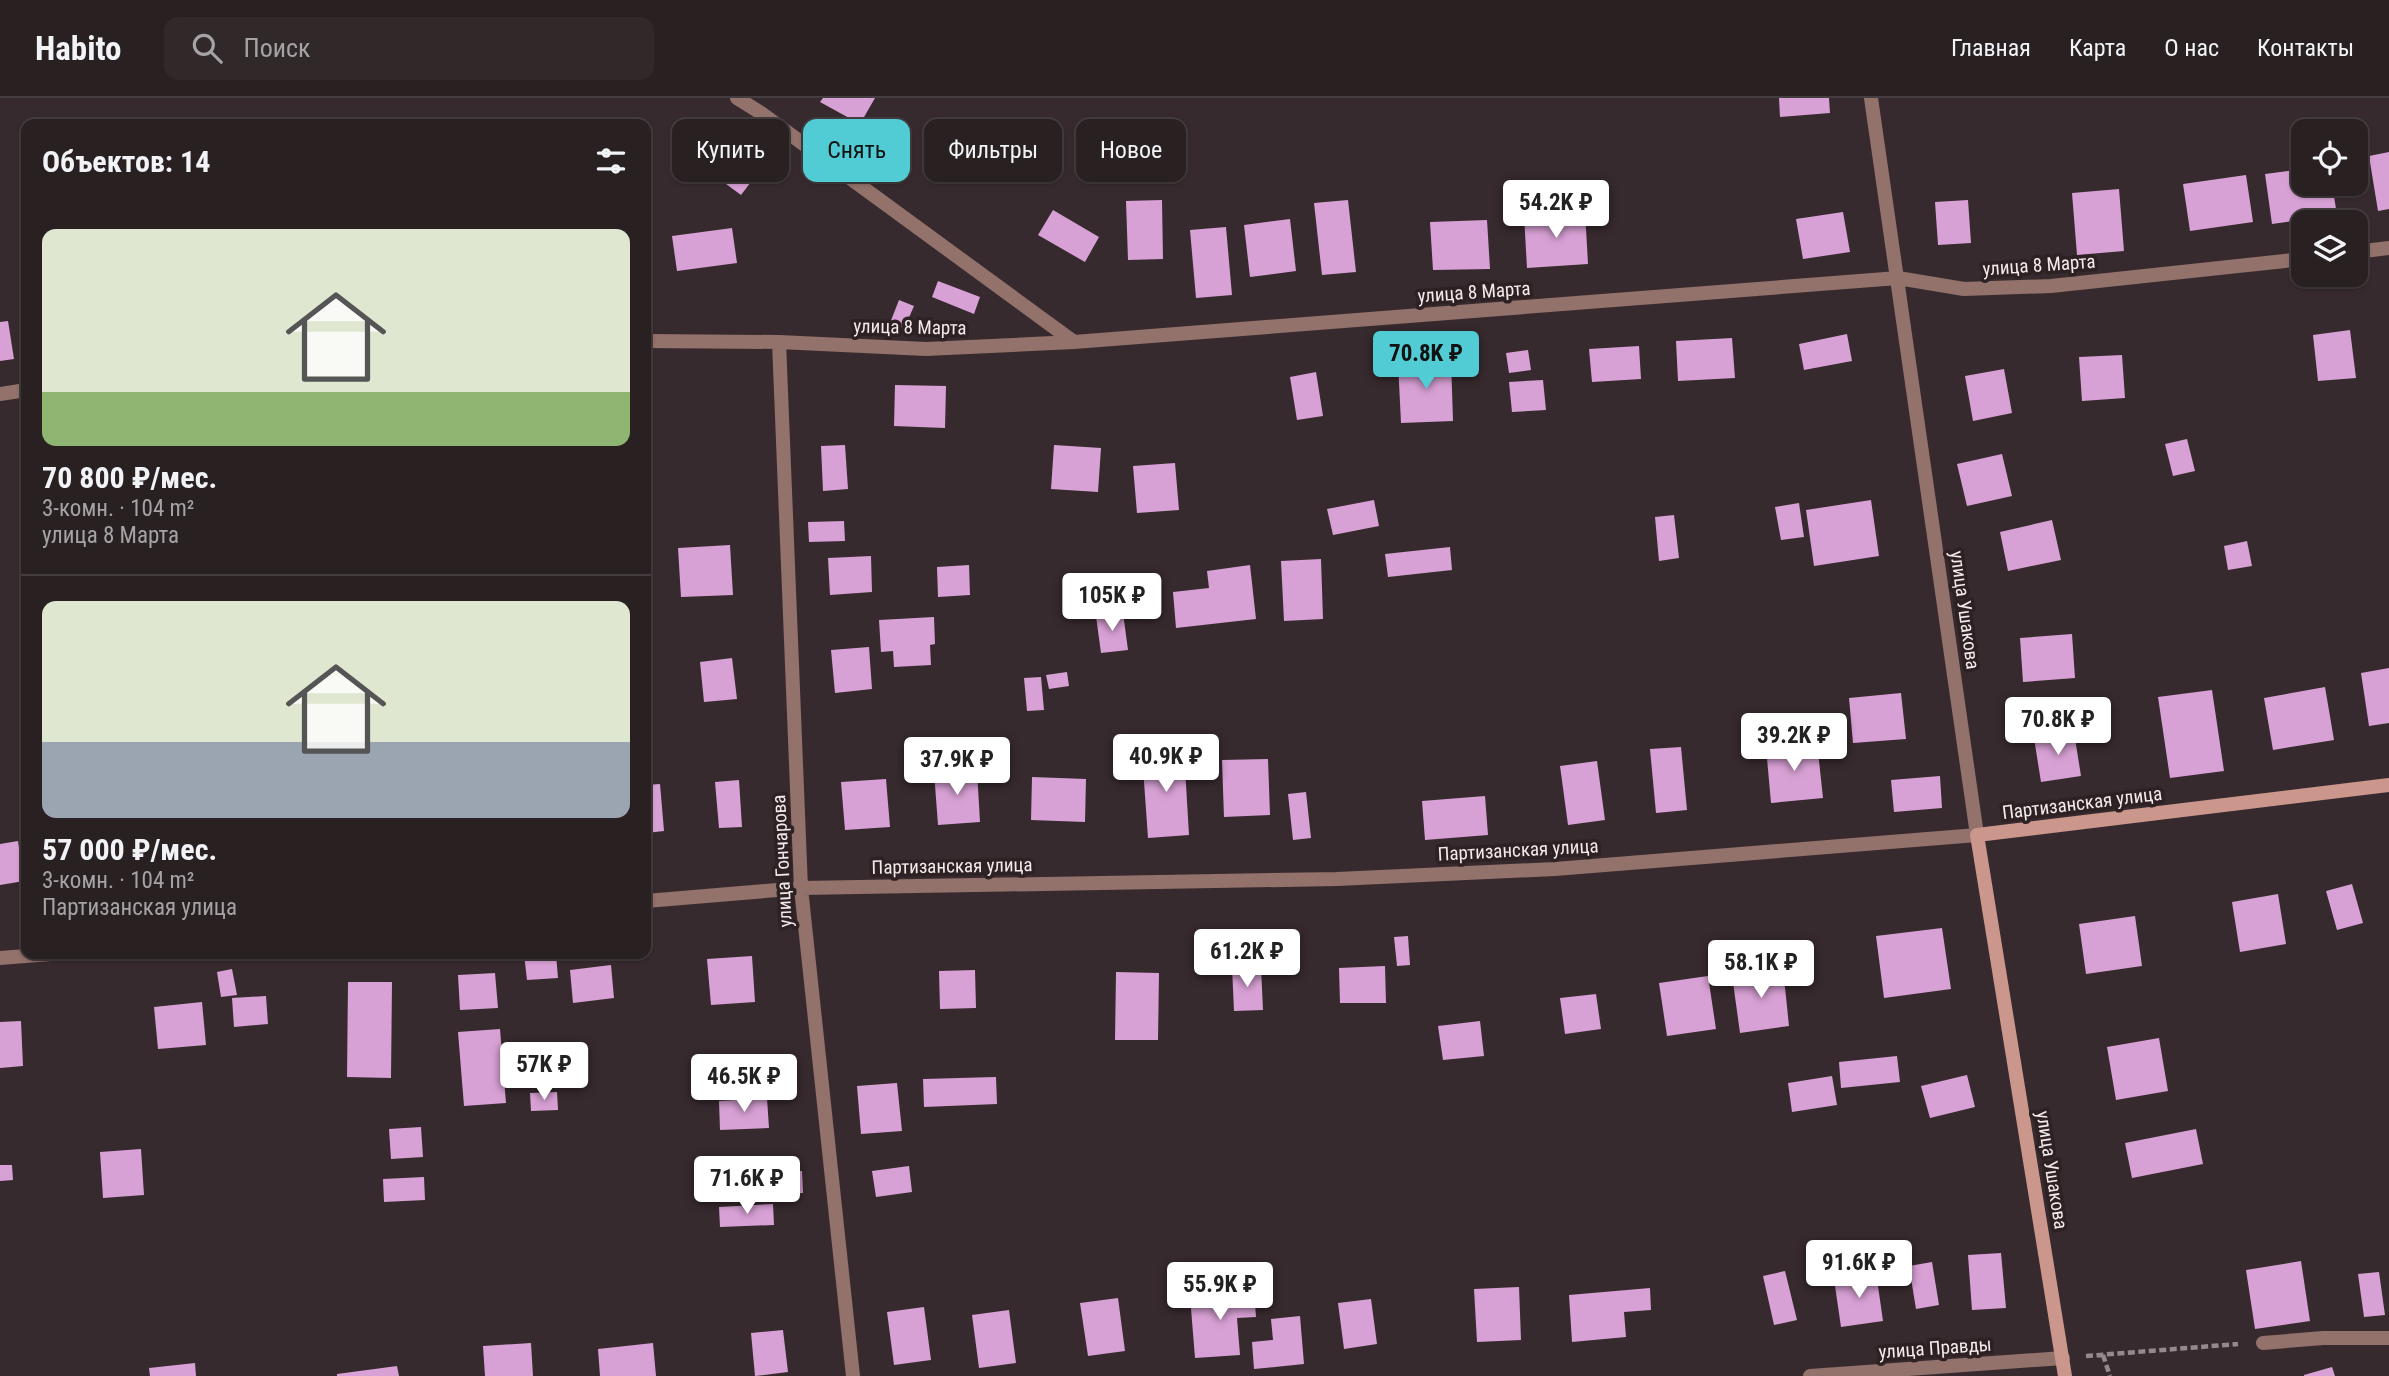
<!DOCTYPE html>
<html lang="ru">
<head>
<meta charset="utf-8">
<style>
  :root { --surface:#292022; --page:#31282a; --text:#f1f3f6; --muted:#a5a3a5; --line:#453e40; --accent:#51ccd4 }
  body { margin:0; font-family:"Roboto Condensed",sans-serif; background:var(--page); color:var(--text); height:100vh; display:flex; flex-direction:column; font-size:26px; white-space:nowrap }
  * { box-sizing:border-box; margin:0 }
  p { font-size:23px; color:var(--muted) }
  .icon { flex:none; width:38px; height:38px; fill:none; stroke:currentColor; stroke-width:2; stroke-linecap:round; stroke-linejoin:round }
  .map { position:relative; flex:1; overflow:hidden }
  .panel { position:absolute; left:21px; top:21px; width:630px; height:840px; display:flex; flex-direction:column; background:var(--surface); border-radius:14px; box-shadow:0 2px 5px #0004,0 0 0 2px var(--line) }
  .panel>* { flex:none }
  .guide { position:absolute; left:672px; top:21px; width:665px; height:63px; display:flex; gap:14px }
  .tools { position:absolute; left:2291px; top:21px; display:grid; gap:14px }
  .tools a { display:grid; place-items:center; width:77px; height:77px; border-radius:14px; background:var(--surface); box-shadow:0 2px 5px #0004,0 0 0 2px var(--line); font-size:35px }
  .price { position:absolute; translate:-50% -60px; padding:0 16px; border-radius:7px; background:#fff; color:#222; font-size:23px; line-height:46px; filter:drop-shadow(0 2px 4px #0008) }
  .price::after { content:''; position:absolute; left:50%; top:42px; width:21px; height:16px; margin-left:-10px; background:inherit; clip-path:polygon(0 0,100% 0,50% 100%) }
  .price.current { background:var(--accent); color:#111 }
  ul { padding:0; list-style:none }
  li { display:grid; align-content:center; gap:14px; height:371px; padding:0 21px }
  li+li { border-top:2px solid var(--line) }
  li span { display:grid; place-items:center; height:217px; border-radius:14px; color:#555 }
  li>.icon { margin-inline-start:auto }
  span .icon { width:126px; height:126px; fill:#fffc; stroke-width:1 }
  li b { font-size:30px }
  h2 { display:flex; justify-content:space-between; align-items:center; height:84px; padding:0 21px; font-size:30px }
  .tag { padding:0 24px; border-radius:14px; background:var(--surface); box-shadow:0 2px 5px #0004,0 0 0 2px var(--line); font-size:24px; line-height:63px }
  .tag.current { background:var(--accent); color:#111 }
  header { display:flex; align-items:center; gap:42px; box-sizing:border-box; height:98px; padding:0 35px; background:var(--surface); border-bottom:2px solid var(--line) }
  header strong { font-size:33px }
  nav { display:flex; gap:38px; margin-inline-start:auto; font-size:24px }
  .search { width:490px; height:63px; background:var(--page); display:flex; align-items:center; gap:18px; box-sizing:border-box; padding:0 24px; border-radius:14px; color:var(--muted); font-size:26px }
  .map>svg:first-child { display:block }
</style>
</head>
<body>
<header>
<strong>Habito</strong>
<div class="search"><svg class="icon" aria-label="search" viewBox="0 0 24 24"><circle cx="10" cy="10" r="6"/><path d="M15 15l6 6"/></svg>Поиск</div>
<nav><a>Главная</a><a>Карта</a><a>О нас</a><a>Контакты</a></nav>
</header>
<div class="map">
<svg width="2389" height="1278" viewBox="0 0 2389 1278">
  <rect width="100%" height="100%" fill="#372a2e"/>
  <path fill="#d8a1d5" d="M823 0H875L860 26 820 4Z
    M1779 0H1829L1830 15 1780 19Z
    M723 50 757 76 741 97 707 72Z
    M2389 54V111L2378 113 2369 58Z
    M2303 71V86H2332L2337 117 2272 126 2265 76Z
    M2246 77 2253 124 2190 133 2183 86Z
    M2119 91 2124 153 2077 157 2072 95Z
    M1162 102 1163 161 1128 162 1126 103Z
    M1348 102 1356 174 1322 177 1314 105Z
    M1968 102 1971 145 1938 147 1935 104Z
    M1053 112 1099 139 1085 164 1038 137Z
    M1585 113 1588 166 1527 170 1524 117Z
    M1843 114 1850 154 1803 161 1796 121Z
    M1290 121 1296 173 1250 179 1244 127Z
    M1487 122 1490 171 1433 172 1430 124Z
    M1226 129 1232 197 1196 200 1190 132Z
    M732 130 737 165 677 173 672 138Z
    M938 183 980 199 974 216 932 199Z
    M899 202 914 208 904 231 890 225Z
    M8 223 14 261 0 263V224Z
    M2350 232 2356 280 2318 283 2313 237Z
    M1847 236 1852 263 1804 272 1799 246Z
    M1732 240 1735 280 1678 283 1676 243Z
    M1639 248 1641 281 1592 284 1589 251Z
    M1528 252 1531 272 1509 275 1506 255Z
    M2122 257 2125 300 2082 303 2079 259Z
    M1451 262 1453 323 1401 325 1398 264Z
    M2004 271 2012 315 1973 323 1965 278Z
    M1316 274 1323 318 1297 322 1290 279Z
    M1543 282 1546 312 1512 314 1509 284Z
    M895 287 946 288 945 330 894 328Z
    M2187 341 2195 373 2173 378 2165 346Z
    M845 347 848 391 823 393 821 348Z
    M1054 347 1101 350 1098 394 1051 391Z
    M2002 356 2012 398 1967 408 1957 366Z
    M1175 365 1179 412 1137 415 1133 368Z
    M1374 402 1379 428 1333 437 1327 411Z
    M1871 402 1879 458 1814 468 1806 412Z
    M1799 405 1804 439 1781 442 1775 409Z
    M1674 417 1679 460 1659 463 1655 419Z
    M2052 422 2061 462 2008 473 2000 434Z
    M844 423 845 443 809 444 808 424Z
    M2247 443 2252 468 2228 472 2224 448Z
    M730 447 733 497 681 499 678 450Z
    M1450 449 1452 472 1388 479 1385 456Z
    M871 458 872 494 830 497 828 460Z
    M1321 461 1323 521 1284 523 1281 463Z
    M969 467 970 497 938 499 937 469Z
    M1250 467 1256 521 1176 530 1173 494 1209 490 1207 473Z
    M1123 515 1128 552 1101 555 1096 518Z
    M934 519 935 546 930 547 931 567 894 569 893 553 881 554 879 522Z
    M2072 536 2075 580 2023 584 2020 540Z
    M869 549 872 591 835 595 831 552Z
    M732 560 737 601 704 604 700 564Z
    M2389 570V625L2369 628 2361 575Z
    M1067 574 1069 588 1049 591 1046 577Z
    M1041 579 1044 612 1027 613 1024 580Z
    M2325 589 2334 642 2273 652 2264 600Z
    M2212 592 2224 673 2170 680 2158 599Z
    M1901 595 1906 641 1853 645 1849 600Z
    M2074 634 2081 678 2041 684 2034 640Z
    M1817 644 1823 700 1771 705 1766 649Z
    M1681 649 1687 712 1656 715 1650 651Z
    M1184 653 1189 737 1148 740 1142 655Z
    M1268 661 1270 717 1224 719 1222 662Z
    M1597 663 1605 722 1568 727 1560 668Z
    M977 672 980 724 938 727 934 674Z
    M1940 678 1942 710 1894 714 1891 682Z
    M1032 679 1086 681 1085 724 1031 722Z
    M886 681 890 729 845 732 841 684Z
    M739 682 742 729 719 730 715 684Z
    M660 686 664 733 646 735V687Z
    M1306 694 1311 740 1293 742 1288 696Z
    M1485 698 1488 737 1425 742 1422 703Z
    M18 743 24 783 0 787V746Z
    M2352 786 2363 825 2337 832 2326 793Z
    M2278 796 2286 846 2240 854 2232 804Z
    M2135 818 2142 868 2086 876 2079 826Z
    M1942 830 1951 891 1884 900 1876 838Z
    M1408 838 1410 867 1397 868 1394 839Z
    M524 856H556L558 880 527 882Z
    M752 858 755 904 711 907 707 861Z
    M611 867 614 900 573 905 570 872Z
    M1385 868 1386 905H1340L1339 870Z
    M1232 869H1261L1263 912 1234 913Z
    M1783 870 1789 928 1740 935 1732 877Z
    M232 871 237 897 221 899 217 874Z
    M975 872 976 910 940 911 939 873Z
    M1116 874 1159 875 1158 942H1115Z
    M495 875 498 910 460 912 458 877Z
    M1708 878 1716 931 1667 938 1659 885Z
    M348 884H392L391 980 347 979Z
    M1596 896 1601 931 1565 936 1560 900Z
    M266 898 268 926 234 929 232 900Z
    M202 904 206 947 158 951 154 909Z
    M21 923 23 968 0 970V924Z
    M1480 923 1484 958 1443 962 1438 928Z
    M500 931 506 1005 464 1008 458 934Z
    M2159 940 2168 993 2116 1002 2107 949Z
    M1897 958 1900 984 1841 990 1839 964Z
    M1967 977 1975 1009 1930 1020 1921 988Z
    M1832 978 1837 1007 1792 1014 1788 985Z
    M996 979 997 1006 924 1009 923 981Z
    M897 985 902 1033 861 1036 857 988Z
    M557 994 558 1012 531 1013 530 995Z
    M767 1000 769 1030 720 1032 719 1003Z
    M421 1029 423 1059 391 1061 389 1031Z
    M2196 1031 2203 1066 2132 1080 2125 1045Z
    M141 1051 144 1097 103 1100 100 1054Z
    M0 1067H12L13 1082 0 1083Z
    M909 1068 912 1094 876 1099 872 1073Z
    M802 1073 803 1095 779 1097 778 1074Z
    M424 1079 425 1102 384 1104 383 1081Z
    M773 1106 774 1127 720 1129 719 1109Z
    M2001 1155 2006 1210 1972 1212 1968 1157Z
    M2301 1163 2310 1223 2255 1231 2246 1172Z
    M1932 1164 1939 1207 1916 1211 1909 1168Z
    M1785 1173 1797 1222 1774 1227 1763 1178Z
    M1876 1174 1883 1223 1841 1229 1834 1181Z
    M2379 1174 2385 1217 2364 1219 2358 1176Z
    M1519 1189 1521 1242 1477 1244 1474 1191Z
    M1650 1190 1651 1212 1624 1214 1626 1239 1572 1244 1569 1197Z
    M1254 1193 1256 1219 1237 1220 1240 1257 1195 1260 1190 1198Z
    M1118 1200 1125 1253 1088 1258 1080 1205Z
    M1371 1201 1377 1246 1344 1251 1338 1205Z
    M924 1209 931 1262 894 1267 887 1214Z
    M1009 1212 1016 1265 979 1270 972 1217Z
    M1300 1218 1304 1266 1254 1271 1252 1244 1273 1242 1271 1221Z
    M783 1232 788 1274 755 1278 751 1235Z
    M531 1245 533 1278H485L483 1248Z
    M653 1245 656 1278H600L598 1251Z
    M195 1265 196 1278H150L149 1270Z
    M397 1268 399 1278H337V1276Z
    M2332 1269 2335 1278H2304V1277Z"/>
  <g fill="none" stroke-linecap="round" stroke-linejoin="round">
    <path stroke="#94898c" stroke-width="4.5" stroke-dasharray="7 3.5" stroke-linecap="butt" d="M2103 1257 2110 1278
      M2086 1258 2238 1246"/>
    <path stroke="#92726b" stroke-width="14" d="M737 0 761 15 1074 244
      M2356 154 2389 150
      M646 243 779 244 926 251 1074 244 1898 180 1964 191 2051 188 2303 161
      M779 244 801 790 853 1278
      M0 296 26 292
      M646 803 801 790 1337 781 1555 771 1977 737 1871 0
      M0 860 51 856
      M2263 1245 2323 1240H2389
      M1810 1278 2063 1260"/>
    <path stroke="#cb978d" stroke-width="14" d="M2065 1278 1977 737 2389 687"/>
  </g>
  <g text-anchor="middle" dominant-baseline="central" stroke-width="7" stroke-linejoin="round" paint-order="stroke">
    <g font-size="19" fill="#f3eaec" stroke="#2d2124">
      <text transform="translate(2039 167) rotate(-4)">улица 8 Марта</text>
      <text transform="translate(1474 194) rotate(-4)">улица 8 Марта</text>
      <text transform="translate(910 229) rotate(1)">улица 8 Марта</text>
      <text transform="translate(1965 512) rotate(82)">улица Ушакова</text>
      <text transform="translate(2082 705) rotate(-7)">Партизанская улица</text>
      <text transform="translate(1518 752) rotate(-3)">Партизанская улица</text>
      <text transform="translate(782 763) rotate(-93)">улица Гончарова</text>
      <text transform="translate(952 768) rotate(-1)">Партизанская улица</text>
      <text transform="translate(2052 1072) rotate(81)">улица Ушакова</text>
      <text transform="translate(1935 1250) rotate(-4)">улица Правды</text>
    </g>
  </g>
</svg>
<div class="tools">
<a><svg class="icon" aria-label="locate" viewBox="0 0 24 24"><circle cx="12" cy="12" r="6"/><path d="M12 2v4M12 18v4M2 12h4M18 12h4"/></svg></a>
<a><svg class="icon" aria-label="layers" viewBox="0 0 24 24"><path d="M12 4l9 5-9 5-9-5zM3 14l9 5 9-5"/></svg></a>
</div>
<b class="price" style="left:1556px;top:142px">54.2K ₽</b>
<b class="price current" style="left:1426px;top:293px">70.8K ₽</b>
<b class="price" style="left:1112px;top:535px">105K ₽</b>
<b class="price" style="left:2058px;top:659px">70.8K ₽</b>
<b class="price" style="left:1794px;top:675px">39.2K ₽</b>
<b class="price" style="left:1166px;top:696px">40.9K ₽</b>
<b class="price" style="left:957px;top:699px">37.9K ₽</b>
<b class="price" style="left:1247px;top:891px">61.2K ₽</b>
<b class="price" style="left:1761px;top:902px">58.1K ₽</b>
<b class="price" style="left:544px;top:1004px">57K ₽</b>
<b class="price" style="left:744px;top:1016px">46.5K ₽</b>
<b class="price" style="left:747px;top:1118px">71.6K ₽</b>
<b class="price" style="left:1859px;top:1202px">91.6K ₽</b>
<b class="price" style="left:1220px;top:1224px">55.9K ₽</b>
<div class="guide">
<a class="tag">Купить</a>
<a class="tag current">Снять</a>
<a class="tag">Фильтры</a>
<a class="tag">Новое</a>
</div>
<section class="panel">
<h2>Объектов: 14<svg class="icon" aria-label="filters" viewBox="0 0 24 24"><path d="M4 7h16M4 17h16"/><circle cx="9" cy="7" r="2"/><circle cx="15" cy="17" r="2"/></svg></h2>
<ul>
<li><span style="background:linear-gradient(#dfe7d0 75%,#8fb573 0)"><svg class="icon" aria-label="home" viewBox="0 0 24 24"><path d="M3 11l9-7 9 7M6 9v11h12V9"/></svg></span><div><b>70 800 ₽/мес.</b><p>3-комн. · 104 m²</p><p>улица 8 Марта</p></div></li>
<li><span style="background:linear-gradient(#dfe7d0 65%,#9aa5b1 0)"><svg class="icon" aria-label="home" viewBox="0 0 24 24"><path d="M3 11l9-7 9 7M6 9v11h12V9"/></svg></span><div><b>57 000 ₽/мес.</b><p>3-комн. · 104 m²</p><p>Партизанская улица</p></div></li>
</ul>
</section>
</div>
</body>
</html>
